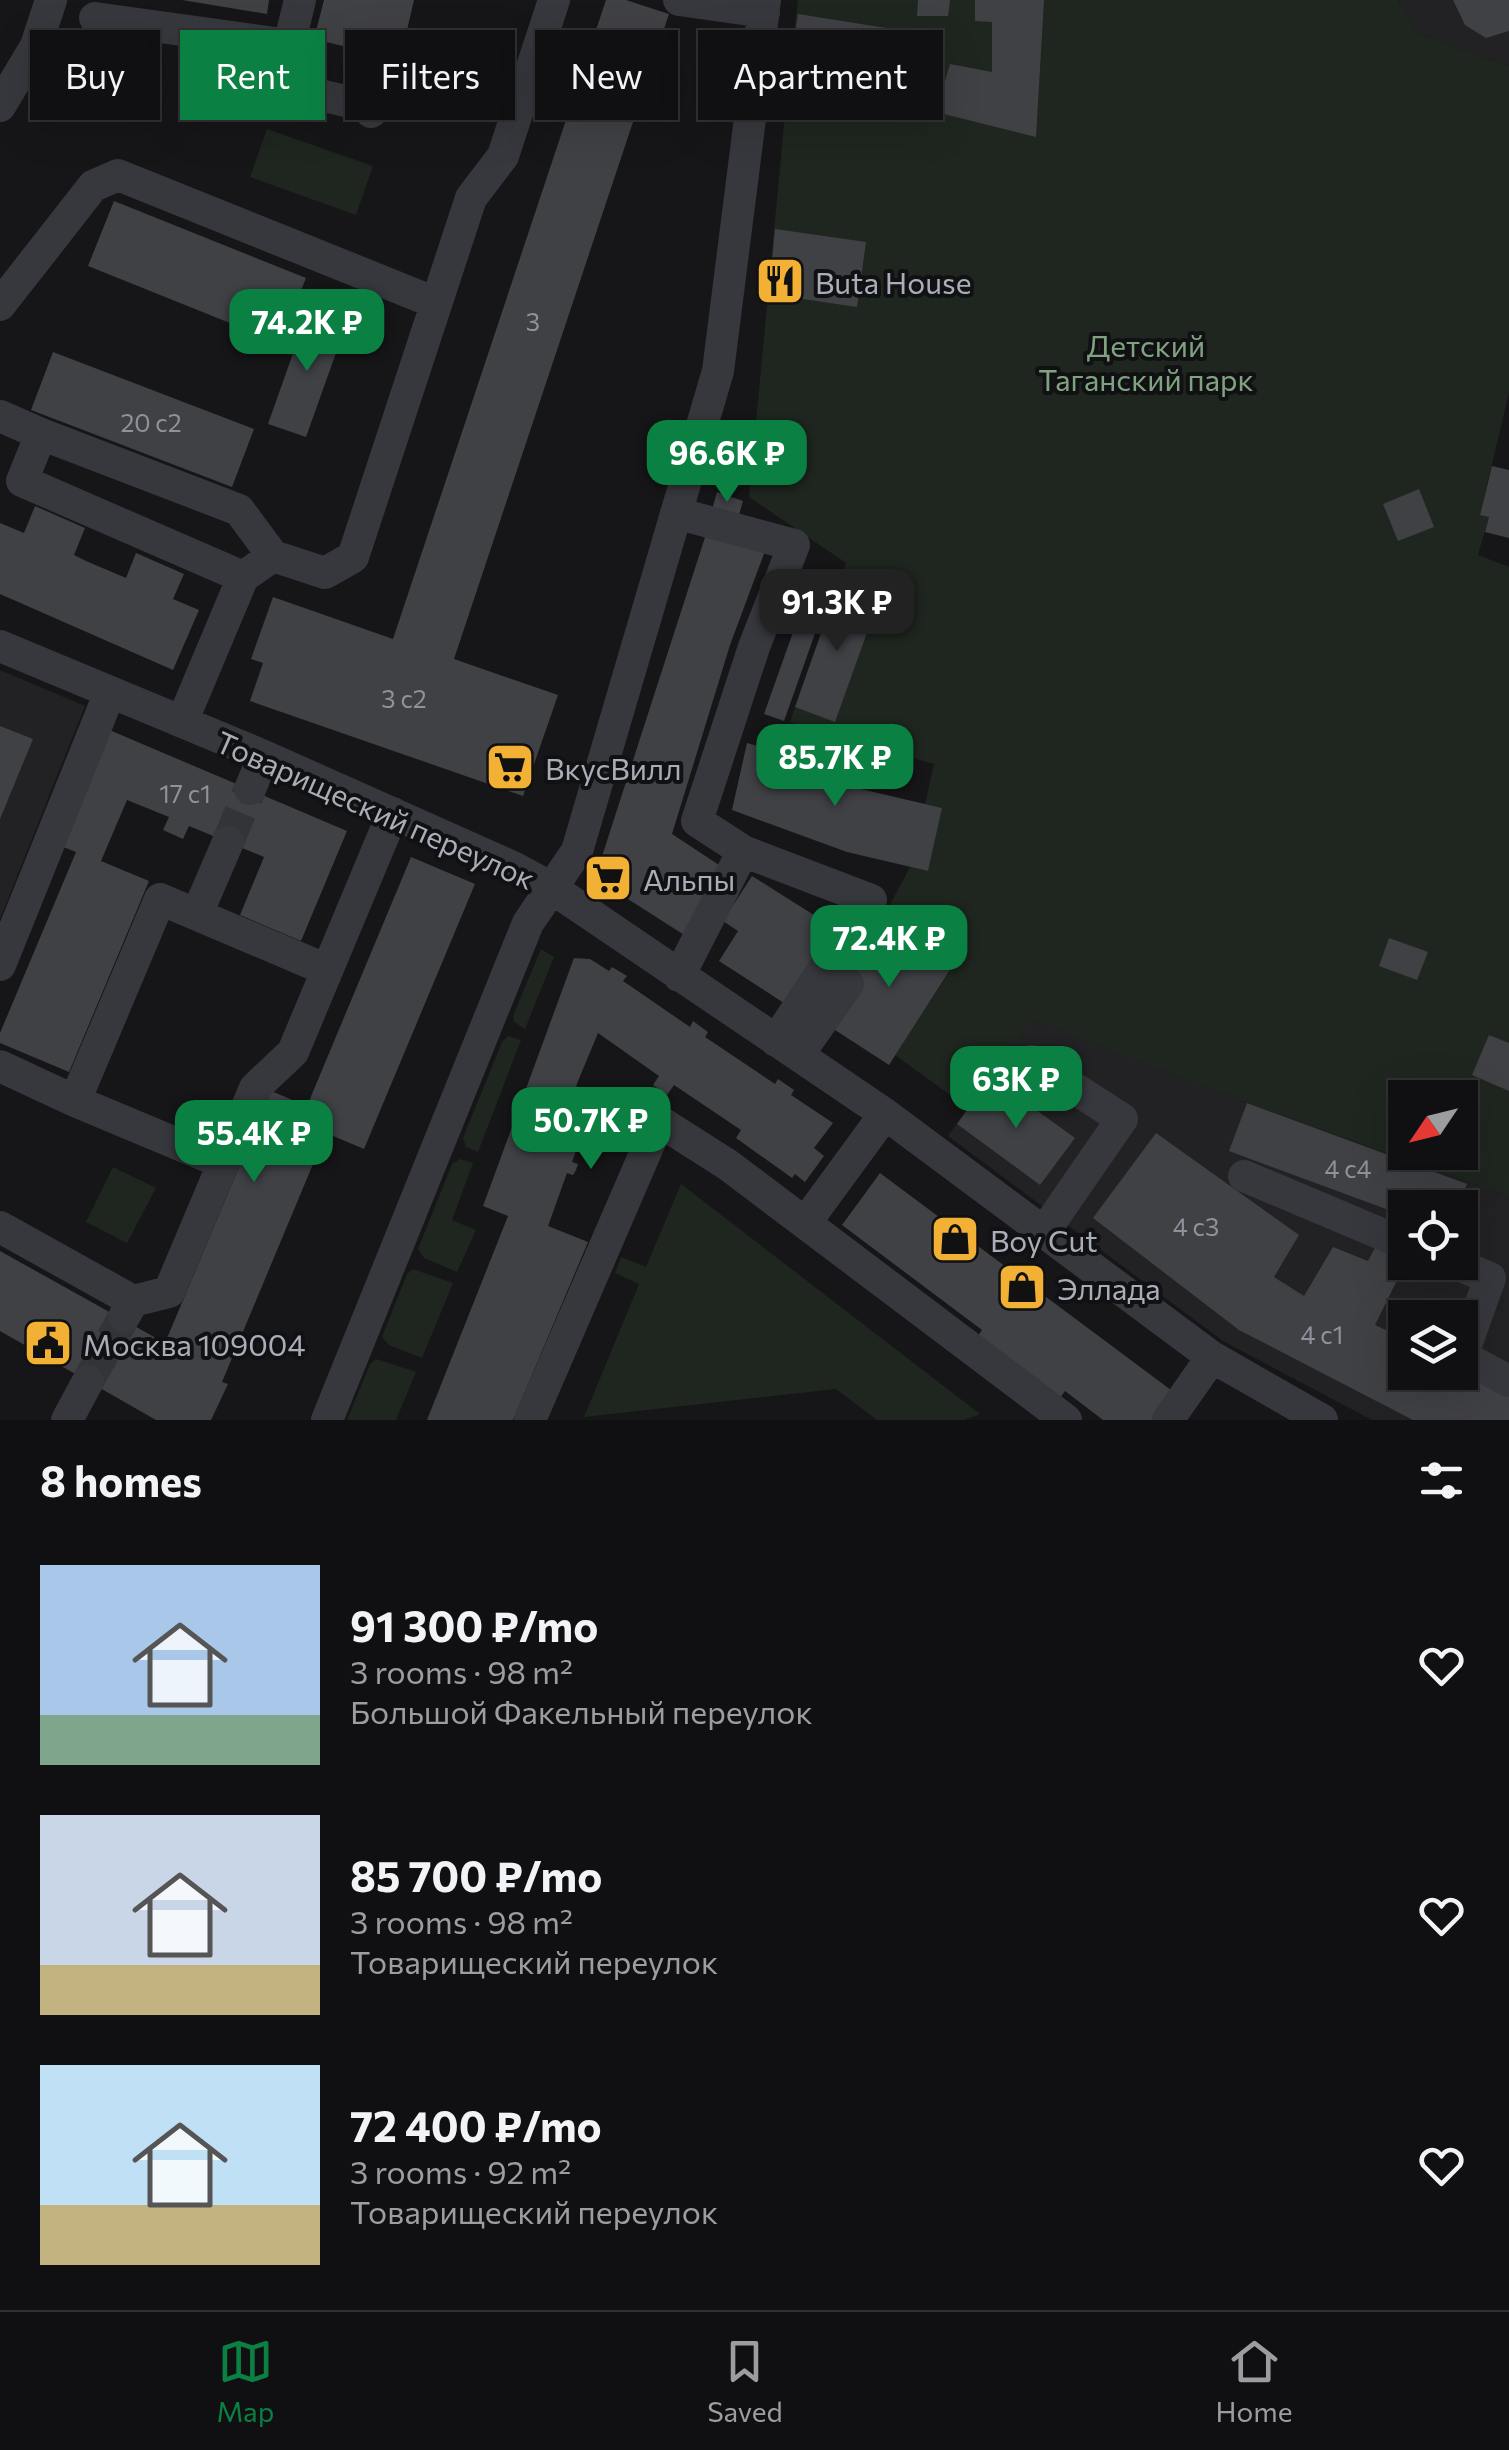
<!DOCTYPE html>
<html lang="en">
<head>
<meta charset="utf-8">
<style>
  :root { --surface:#101012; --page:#1e1e20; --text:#f1f3f6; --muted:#9c9d9f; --line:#303032; --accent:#0b8043 }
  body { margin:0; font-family:Commissioner,sans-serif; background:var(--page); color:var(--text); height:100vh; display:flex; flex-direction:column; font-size:38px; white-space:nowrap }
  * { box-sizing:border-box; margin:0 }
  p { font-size:32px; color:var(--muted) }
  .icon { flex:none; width:55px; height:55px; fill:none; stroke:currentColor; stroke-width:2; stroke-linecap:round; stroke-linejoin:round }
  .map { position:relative; height:1420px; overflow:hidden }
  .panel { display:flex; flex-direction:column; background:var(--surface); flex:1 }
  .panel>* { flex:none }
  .hud { position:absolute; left:30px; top:30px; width:1000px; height:90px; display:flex; gap:20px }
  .needle { width:65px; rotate:235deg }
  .controls { position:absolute; left:1388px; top:1080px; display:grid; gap:20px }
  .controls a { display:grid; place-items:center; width:90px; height:90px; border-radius:0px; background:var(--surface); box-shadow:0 10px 40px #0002,0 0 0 2px var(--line); font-size:50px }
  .price { position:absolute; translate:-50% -85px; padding:0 22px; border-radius:20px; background:var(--accent); color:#fff; font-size:32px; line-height:65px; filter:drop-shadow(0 2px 5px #0008) }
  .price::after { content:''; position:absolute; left:50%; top:60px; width:30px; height:22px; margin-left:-15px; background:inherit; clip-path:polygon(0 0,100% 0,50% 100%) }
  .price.on { background:#222; color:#fff }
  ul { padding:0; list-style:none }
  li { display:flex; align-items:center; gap:30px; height:250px; padding:0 40px }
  li span { display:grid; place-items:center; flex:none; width:280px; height:200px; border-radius:0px; color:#555 }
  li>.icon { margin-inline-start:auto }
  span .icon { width:120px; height:120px; fill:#fffc; stroke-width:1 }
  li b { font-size:42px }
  h2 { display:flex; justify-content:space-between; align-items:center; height:120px; padding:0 40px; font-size:42px }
  .pill { padding:0 35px; border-radius:0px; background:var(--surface); box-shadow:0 10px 40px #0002,0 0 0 2px var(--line); font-size:35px; line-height:90px }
  .pill.on { background:var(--accent); color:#fff }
  .dock { display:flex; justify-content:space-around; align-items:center; height:140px; border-top:2px solid var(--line); background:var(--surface); font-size:28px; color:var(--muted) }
  .dock a { display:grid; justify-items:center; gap:5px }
  .dock .on { color:var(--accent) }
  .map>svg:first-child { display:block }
</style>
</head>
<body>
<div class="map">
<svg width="1509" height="1420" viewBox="0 0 1509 1420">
  <rect width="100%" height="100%" fill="#161618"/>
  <path fill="#222225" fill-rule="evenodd" d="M1398 0H1509V66L1416 32Z
    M0 670 85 706 0 919Z
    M1033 1019 1247 1103 1509 1197V1420H1372L1223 1341 948 1136ZM1405 1208H1460V1262H1405ZM1405 1318H1460V1372H1405Z"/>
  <path fill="#1e261f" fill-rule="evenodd" d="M798 0H1398L1416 32 1509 66V393L1480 514 1489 517 1478 555 1509 567V1197L1247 1103 1033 1020 968 1108 895 1055 955 963 884 916 910 867 927 871 942 808 925 804 934 764 790 722 846 563 749 497 788 82ZM1405 1098H1460V1152H1405Z
    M267 129 373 166 356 215 250 177Z
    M541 949 554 957 525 1029 514 1022 513 1016Z
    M508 1036 521 1040 478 1152 466 1147 463 1138 502 1042Z
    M460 1159 473 1163 452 1220 476 1230 457 1272 424 1258 418 1249 452 1164Z
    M113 1167 156 1188 127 1243 86 1222Z
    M681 1184 980 1414 964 1420H877L836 1389 584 1417 639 1284 615 1273 621 1257 646 1267Z
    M413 1269 453 1283 422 1358 389 1345 382 1337 407 1274Z
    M376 1359 416 1372 396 1420H347L370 1364Z"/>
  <path fill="#404145" d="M182 0H269L267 14Z
    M324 0H414L400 60 314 39Z
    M606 0H626L669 14 454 659 558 695 523 796 250 701 263 663 251 659 273 597 393 639Z
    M918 0H950L948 16H917Z
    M975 0H1044L1036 137 936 112 950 64 992 72V22L975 21Z
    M1453 0H1509V31L1486 38 1465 25Z
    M798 14 886 28 876 96 788 82Z
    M114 201 306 278 280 343 88 266Z
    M775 229 866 242 857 307 769 294Z
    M308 311 346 325 306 437 268 424Z
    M53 352 254 429 232 487 31 410Z
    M1492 466 1509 470V538L1485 532 1489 517 1480 515Z
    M1419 489 1434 527 1398 541 1383 504Z
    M717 492 743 501 738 518 712 510Z
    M35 506 85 528 74 555 86 561 126 578 136 553 184 574 173 599 199 610 173 670 0 594V523L24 533Z
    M708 528 765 551 730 645 672 834 719 865 689 938 595 878Z
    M838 585 878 602 835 722 795 707Z
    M809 587 829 594 784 721 764 714Z
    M0 726 33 739 0 819Z
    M107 729 347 831 301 941 240 915 264 857 189 826 183 839 163 830 169 817 127 800 101 861 149 881 69 1072 0 1043V1033L76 852 58 845Z
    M747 743 865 776 861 789 942 808 928 871 847 852 732 810Z
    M411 857 475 884 364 1149 326 1133 222 1382 228 1384 211 1420H156L0 1331V1251L165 1343 271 1091 307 1106Z
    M752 876 836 929 787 1005 719 961 738 931 723 921Z
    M884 916 955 962 889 1065 832 1028 849 971Z
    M1389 938 1428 952 1417 980 1379 966Z
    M574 958 590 959 609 971 612 967 627 976 623 981 690 1027 693 1021 708 1032 705 1037 775 1084 778 1079 794 1090 791 1095 833 1123 814 1148 824 1156 805 1182 795 1174 792 1178 736 1138 741 1130 674 1085 667 1095 653 1085 659 1076 598 1033 576 1086 596 1095 572 1162 578 1164 576 1170 573 1175 567 1173 548 1226 588 1242 513 1420H427L508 1216 483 1206Z
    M1489 1035 1509 1043V1091L1472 1075Z
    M991 1077 1075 1138 1040 1185 957 1124Z
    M1247 1103 1467 1184 1458 1208H1405V1216L1229 1151Z
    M1156 1133 1299 1235 1274 1277 1304 1296 1333 1247 1368 1261 1376 1246 1405 1258V1264L1375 1325 1405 1339V1372H1460L1509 1391V1420H1413L1239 1330 1093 1218Z
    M880 1173 1171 1390 1153 1415 1160 1420H1103L1065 1391 1060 1398 977 1337 982 1330 842 1225Z"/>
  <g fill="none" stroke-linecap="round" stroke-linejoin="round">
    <path stroke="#333438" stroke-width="32" stroke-dasharray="32 16" stroke-linecap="butt" d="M228 842 250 789
      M88 1381 123 1319"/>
    <path stroke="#37383d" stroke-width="32" d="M300 0 289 45 303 91 371 107V112
      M679 0 764 12
      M95 18 289 45
      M0 106 36 46 51 0
      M0 305 93 186 118 175 436 303
      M0 416 41 434 22 481 243 577
      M41 434 239 510 273 556
      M676 513 794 545 754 647 697 821 743 851 679 976
      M0 646 264 756 513 867 550 887 885 1114 1212 1357 1322 1420
      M182 722 243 577 273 556 325 573 353 557 471 198 503 156 554 0
      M250 789 264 756
      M743 851 871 900
      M197 914 228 842
      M0 965 110 692
      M776 1041 836 950
      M798 1055 848 984
      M1032 1061 1122 1119 1044 1232
      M0 1066 75 1101
      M223 1163 75 1101 160 899 327 970
      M1244 1176 1405 1244
      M806 1222 885 1114
      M0 1227 133 1301 124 1317
      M1451 1262 1490 1278 1462 1356 1509 1381
      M133 1301 169 1292 255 1088 293 1052 393 813
      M67 1420 88 1381
      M327 1420 528 923 577 851 718 371 765 0
      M530 1420 659 1121 728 1165 1066 1420
      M1168 1420 1212 1357"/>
  </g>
  <defs>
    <g id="restaurant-square" transform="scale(2.5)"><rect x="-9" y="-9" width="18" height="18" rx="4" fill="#f2b134" stroke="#111113"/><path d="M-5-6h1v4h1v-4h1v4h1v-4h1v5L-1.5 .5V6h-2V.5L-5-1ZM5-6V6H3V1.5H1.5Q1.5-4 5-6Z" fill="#111"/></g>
    <g id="supermarket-square" transform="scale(2.5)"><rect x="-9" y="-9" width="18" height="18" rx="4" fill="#f2b134" stroke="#111113"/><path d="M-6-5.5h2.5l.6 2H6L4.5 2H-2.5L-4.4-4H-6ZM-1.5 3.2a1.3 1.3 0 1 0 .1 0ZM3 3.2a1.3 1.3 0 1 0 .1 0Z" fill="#111"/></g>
    <g id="shop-square" transform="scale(2.5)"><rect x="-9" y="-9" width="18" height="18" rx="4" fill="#f2b134" stroke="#111113"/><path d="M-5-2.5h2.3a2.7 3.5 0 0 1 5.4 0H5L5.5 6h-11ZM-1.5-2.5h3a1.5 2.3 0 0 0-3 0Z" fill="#111"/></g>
    <g id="civic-square" transform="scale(2.5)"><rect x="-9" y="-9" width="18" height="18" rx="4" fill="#f2b134" stroke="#111113"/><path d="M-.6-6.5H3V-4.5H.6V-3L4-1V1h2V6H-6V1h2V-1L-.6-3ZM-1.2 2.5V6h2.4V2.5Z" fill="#111"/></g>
  </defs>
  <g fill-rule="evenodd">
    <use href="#restaurant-square" x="780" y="281"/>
    <use href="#supermarket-square" x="510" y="767"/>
    <use href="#supermarket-square" x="608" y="878"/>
    <use href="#shop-square" x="955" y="1239"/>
    <use href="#shop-square" x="1022" y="1287"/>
    <use href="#civic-square" x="48" y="1343"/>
  </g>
  <g text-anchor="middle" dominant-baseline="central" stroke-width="8" stroke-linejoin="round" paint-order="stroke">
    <g font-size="25" fill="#8e929b">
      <text x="533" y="321">3</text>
      <text x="151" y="422">20 с2</text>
      <text x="404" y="698">3 с2</text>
      <text x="185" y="793">17 с1</text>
      <text x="1348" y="1168">4 с4</text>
      <text x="1196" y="1226">4 с3</text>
      <text x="1322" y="1334">4 с1</text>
    </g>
    <g font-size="30" fill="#a8adb8" stroke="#111113" text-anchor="start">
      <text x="815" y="281">Buta House</text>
      <text x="545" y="767">ВкусВилл</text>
      <text x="643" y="878">Альпы</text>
      <text x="990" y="1239">Boy Cut</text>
      <text x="1057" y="1287">Эллада</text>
      <text x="83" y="1343">Москва 109004</text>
    </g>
    <g font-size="30" fill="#7fa381" stroke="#111113">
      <text x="1146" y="344">Детский<tspan x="1146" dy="34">Таганский парк</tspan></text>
    </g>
    <g font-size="30" fill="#a8adb8" stroke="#111113">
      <text transform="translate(376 809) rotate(24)">Товарищеский переулок</text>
    </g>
  </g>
</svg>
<div class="controls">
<a><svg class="needle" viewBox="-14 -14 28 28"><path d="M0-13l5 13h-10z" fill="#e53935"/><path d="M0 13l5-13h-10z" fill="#9c9d9f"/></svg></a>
<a><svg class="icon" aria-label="locate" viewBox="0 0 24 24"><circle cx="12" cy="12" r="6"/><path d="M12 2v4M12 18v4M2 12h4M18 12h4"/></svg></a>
<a><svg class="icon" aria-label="layers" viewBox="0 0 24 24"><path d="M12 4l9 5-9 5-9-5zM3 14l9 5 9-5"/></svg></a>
</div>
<b class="price" style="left:307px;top:374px">74.2K ₽</b>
<b class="price" style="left:727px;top:505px">96.6K ₽</b>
<b class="price on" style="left:837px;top:654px">91.3K ₽</b>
<b class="price" style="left:835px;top:809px">85.7K ₽</b>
<b class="price" style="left:889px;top:990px">72.4K ₽</b>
<b class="price" style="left:1016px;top:1131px">63K ₽</b>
<b class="price" style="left:591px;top:1172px">50.7K ₽</b>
<b class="price" style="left:254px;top:1185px">55.4K ₽</b>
<div class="hud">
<a class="pill">Buy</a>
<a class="pill on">Rent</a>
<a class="pill">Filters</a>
<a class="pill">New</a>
<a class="pill">Apartment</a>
</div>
</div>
<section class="panel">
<h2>8 homes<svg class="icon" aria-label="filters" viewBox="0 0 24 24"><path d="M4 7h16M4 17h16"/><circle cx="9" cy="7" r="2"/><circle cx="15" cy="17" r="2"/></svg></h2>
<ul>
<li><span style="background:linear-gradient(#a9c7e8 75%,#7fa58c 0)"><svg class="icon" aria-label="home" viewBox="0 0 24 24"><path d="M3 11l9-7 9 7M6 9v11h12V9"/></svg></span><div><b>91 300 ₽/mo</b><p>3 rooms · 98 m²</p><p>Большой Факельный переулок</p></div><svg class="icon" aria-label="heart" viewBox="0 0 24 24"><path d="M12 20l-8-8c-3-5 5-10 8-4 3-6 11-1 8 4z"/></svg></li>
<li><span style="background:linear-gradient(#c9d6e8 75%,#c2b280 0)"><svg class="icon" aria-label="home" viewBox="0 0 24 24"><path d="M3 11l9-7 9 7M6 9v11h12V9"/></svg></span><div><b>85 700 ₽/mo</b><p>3 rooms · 98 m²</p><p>Товарищеский переулок</p></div><svg class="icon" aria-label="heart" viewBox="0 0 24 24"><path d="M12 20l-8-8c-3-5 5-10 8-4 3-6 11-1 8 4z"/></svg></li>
<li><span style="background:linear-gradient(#bfe0f5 70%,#c2b280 0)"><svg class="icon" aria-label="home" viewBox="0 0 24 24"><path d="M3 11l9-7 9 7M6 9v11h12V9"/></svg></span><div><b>72 400 ₽/mo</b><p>3 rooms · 92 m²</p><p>Товарищеский переулок</p></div><svg class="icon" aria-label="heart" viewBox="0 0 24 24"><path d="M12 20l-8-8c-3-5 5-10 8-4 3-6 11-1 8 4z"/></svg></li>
</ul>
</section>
<nav class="dock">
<a class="on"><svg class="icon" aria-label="map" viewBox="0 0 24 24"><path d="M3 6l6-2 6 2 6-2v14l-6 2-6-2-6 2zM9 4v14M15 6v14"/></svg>Map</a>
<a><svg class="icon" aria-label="saved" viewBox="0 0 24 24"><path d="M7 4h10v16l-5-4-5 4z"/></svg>Saved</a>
<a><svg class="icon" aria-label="home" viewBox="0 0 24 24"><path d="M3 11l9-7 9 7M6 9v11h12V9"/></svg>Home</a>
</nav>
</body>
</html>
